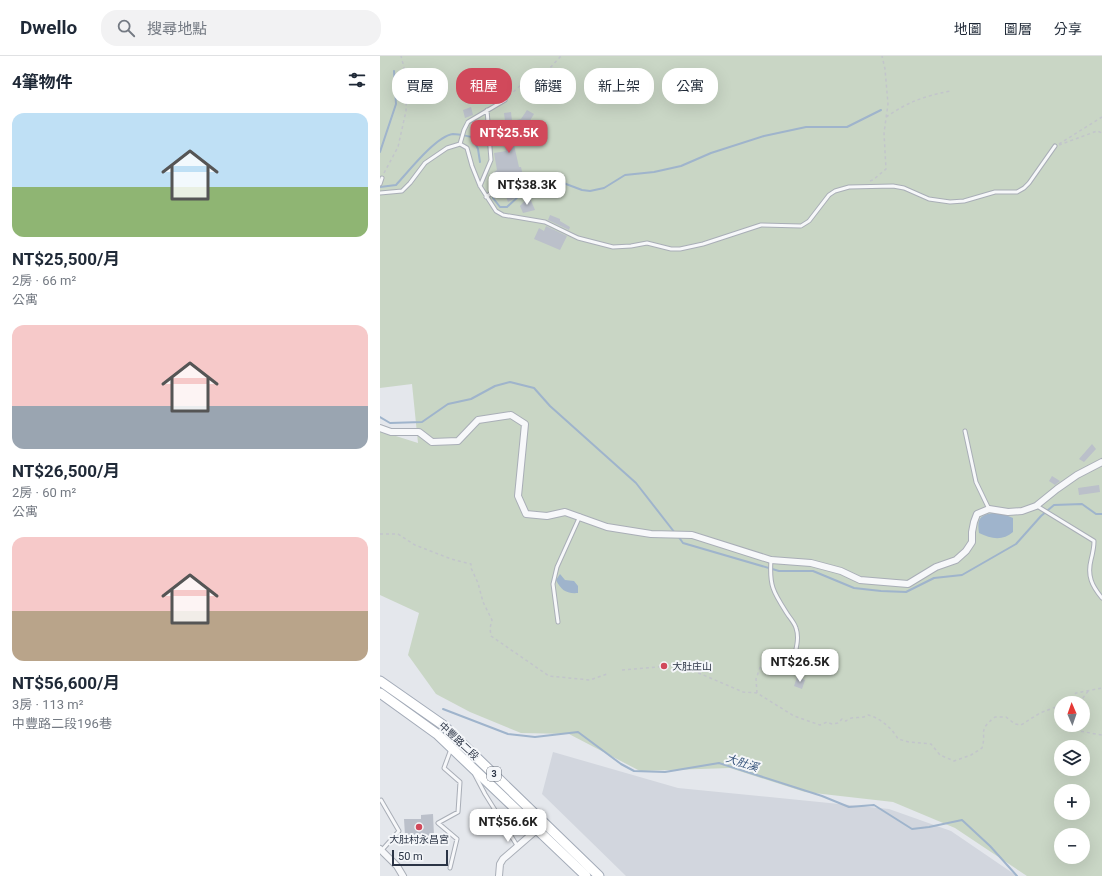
<!DOCTYPE html>
<html lang="zh-TW">
<head>
<meta charset="utf-8">
<style>
  :root { --surface:#fff; --page:#f2f2f3; --text:#1f2937; --muted:#747a83; --line:#e0e1e3; --accent:#d1495b }
  body { margin:0; font-family:Roboto,"Noto Sans TC",sans-serif; background:var(--page); color:var(--text); height:100vh; display:flex; flex-direction:column; font-size:15px; white-space:nowrap }
  * { box-sizing:border-box; margin:0 }
  p { font-size:13px; color:var(--muted) }
  .icon { flex:none; width:22px; height:22px; fill:none; stroke:currentColor; stroke-width:2; stroke-linecap:round; stroke-linejoin:round }
  .map { position:relative; flex:1; overflow:hidden }
  .details { display:flex; flex-direction:column; background:var(--surface); width:380px }
  .details>* { flex:none }
  .guide { position:absolute; left:12px; top:12px; width:380px; height:36px; display:flex; gap:8px }
  .needle { width:26px; rotate:358deg }
  .tools { position:absolute; left:674px; top:640px; display:grid; gap:8px }
  .tools a { display:grid; place-items:center; width:36px; height:36px; border-radius:50%; background:var(--surface); box-shadow:0 4px 16px #0002; font-size:20px }
  .scale { position:absolute; left:12px; bottom:10px; width:56px; box-sizing:border-box; padding-left:4px; border:2px solid #2b3445; border-top:0; font-size:11px; line-height:14px; white-space:nowrap; color:#2b3445; -webkit-text-stroke:3px #f4f6f9; paint-order:stroke }
  .price { position:absolute; translate:-50% -34px; padding:0 9px; border-radius:8px; background:#fff; color:#222; font-size:13px; line-height:26px; filter:drop-shadow(0 1px 2px #0008) }
  .price::after { content:''; position:absolute; left:50%; top:24px; width:12px; height:9px; margin-left:-6px; background:inherit; clip-path:polygon(0 0,100% 0,50% 100%) }
  .price.active { background:var(--accent); color:#fff }
  ul { padding:0; list-style:none }
  li { display:grid; align-content:center; gap:8px; height:212px; padding:0 12px }
  li span { display:grid; place-items:center; height:124px; border-radius:12px; color:#555 }
  li>.icon { margin-inline-start:auto }
  span .icon { width:72px; height:72px; fill:#fffc; stroke-width:1 }
  li b { font-size:17px }
  h2 { display:flex; justify-content:space-between; align-items:center; height:48px; padding:0 12px; font-size:17px }
  .chip { padding:0 14px; border-radius:16px; background:var(--surface); box-shadow:0 4px 16px #0002; font-size:14px; line-height:36px }
  .chip.active { background:var(--accent); color:#fff }
  header { display:flex; align-items:center; gap:24px; box-sizing:border-box; height:56px; padding:0 20px; background:var(--surface); border-bottom:1px solid var(--line) }
  header strong { font-size:19px }
  nav { display:flex; gap:22px; margin-inline-start:auto; font-size:14px }
  .search { width:280px; height:36px; background:var(--page); display:flex; align-items:center; gap:10px; box-sizing:border-box; padding:0 14px; border-radius:16px; color:var(--muted); font-size:15px }
  main { display:flex; flex:1; min-height:0 }
  .map>svg:first-child { display:block }
</style>
</head>
<body>
<header>
<strong>Dwello</strong>
<div class="search"><svg class="icon" aria-label="search" viewBox="0 0 24 24"><circle cx="10" cy="10" r="6"/><path d="M15 15l6 6"/></svg>搜尋地點</div>
<nav><a>地圖</a><a>圖層</a><a>分享</a></nav>
</header>
<main>
<section class="details">
<h2>4筆物件<svg class="icon" aria-label="filters" viewBox="0 0 24 24"><path d="M4 7h16M4 17h16"/><circle cx="9" cy="7" r="2"/><circle cx="15" cy="17" r="2"/></svg></h2>
<ul>
<li><span style="background:linear-gradient(#bfe0f5 60%,#8fb573 0)"><svg class="icon" aria-label="home" viewBox="0 0 24 24"><path d="M3 11l9-7 9 7M6 9v11h12V9"/></svg></span><div><b>NT$25,500/月</b><p>2房 · 66 m²</p><p>公寓</p></div></li>
<li><span style="background:linear-gradient(#f6c9c9 65%,#9aa5b1 0)"><svg class="icon" aria-label="home" viewBox="0 0 24 24"><path d="M3 11l9-7 9 7M6 9v11h12V9"/></svg></span><div><b>NT$26,500/月</b><p>2房 · 60 m²</p><p>公寓</p></div></li>
<li><span style="background:linear-gradient(#f6c9c9 60%,#b9a48a 0)"><svg class="icon" aria-label="home" viewBox="0 0 24 24"><path d="M3 11l9-7 9 7M6 9v11h12V9"/></svg></span><div><b>NT$56,600/月</b><p>3房 · 113 m²</p><p>中豐路二段196巷</p></div></li>
</ul>
</section>
<div class="map">
<svg width="722" height="820" viewBox="0 0 722 820">
  <rect width="100%" height="100%" fill="#e4e7ec"/>
  <path fill="#d2d6de" d="M173 696 298 732 509 753 571 775 637 820H246L162 738Z"/>
  <path fill="#c9d6c5" fill-rule="evenodd" d="M0 0H722V820H647L575 772 513 746 425 736 350 712 260 715 189 678 141 677 90 656 56 638 28 599 39 557 0 539V375L38 387 32 328 0 332ZM681 647H703V669H681ZM681 691H703V713H681ZM681 735H703V757H681ZM681 779H703V801H681Z"/>
  <path fill="#9fb4cc" d="M613 457 623 458 633 462V476C623 485 611 483 599 477 597 464 599 459 613 457Z
    M180 518 185 524 194 525 198 530V537C186 538 181 534 176 524Z"/>
  <g fill="none" stroke-linecap="round" stroke-linejoin="round">
    <path stroke="#9fb4cc" stroke-width="2" d="M0 96 16 48 14 15
      M0 131 16 129C28 116 56 80 73 78 79 78 86 80 92 81L98 93 100 106
      M113 142 120 151H127L155 125 162 123 178 125 202 134 210 135 224 132 245 119 274 116 301 110 331 97 384 80 426 71H467L501 54
      M0 361 10 367 42 366 68 348 91 343 115 330 130 326 154 332 170 350 256 427 295 477
      M298 480 303 487 399 515H433L474 532 501 535 526 536 554 522 582 519 636 488 661 460 674 449 702 448 716 458H722
      M63 653 128 678 155 681 198 676 241 708 254 715 285 716 339 707 442 740 469 751 494 749 532 773 549 771 582 764 610 790 637 820"/>
  </g>
  <path fill="#bbc0ca" d="M91 51 93 59 85 62 83 54Z
    M147 54 154 58 145 73 140 70 130 71 139 111H141L143 120 137 121 141 132 131 135 135 142 128 146 122 130 119 127 118 128 113 117 117 114 114 97 126 95 123 82 113 84 111 67 125 65 124 57 131 56 132 65 141 63Z
    M149 140 155 154 143 157 140 150Z
    M170 159 180 163V165L190 171 189 174 168 164Z
    M166 170 187 180 180 194 154 183 159 172 164 175Z
    M712 388 716 393 704 406 699 403Z
    M672 420 680 425 675 429 669 425Z
    M719 429 720 436 699 439 698 432Z
    M417 621 425 624 422 633 414 630Z
    M53 758 54 780H43V778L25 779 24 763H41V759Z"/>
  <g fill="none" stroke-linecap="round" stroke-linejoin="round">
    <g stroke="#a9aeb7" stroke-width="5">
      <path id="lane" d="M80 88 84 74 88 66 125 44
        M0 128 2 122
        M100 130 111 104 107 54
        M0 137 22 135 30 127 45 107 67 92 80 88 87 92 92 110 100 130 116 155 123 159 165 166 198 182 233 191 251 190 267 187 291 193H300L323 188 381 169 421 170 429 165 449 139 455 135 469 131 513 130 524 132 549 143 570 146 584 145 615 136H637L644 132 649 127 675 90
        M106 141 119 131
        M585 375 596 426 609 453
        M657 450 714 485C714 492 713 496 711 504 707 520 712 530 722 542
        M391 504C389 531 394 537 408 559 411 563 415 568 416 572 420 583 415 596 413 606
        M178 566 173 528 177 511 200 460
        M95 719 105 738 138 791
        M1 744 19 775 2 794
        M70 812 77 783 58 767 78 756 80 726 64 712 71 693"/>
    </g>
    <g stroke="#a9aeb7" stroke-width="8">
      <path id="street" d="M0 372 11 376H39L52 386 78 385 98 364 131 359 145 368 138 440 146 458 167 460 185 456 227 471 271 478 312 479 391 504 431 507 461 515 480 524 528 528 556 511 576 504 586 495 592 486V476L594 466 597 458 609 453 628 456 642 455 656 450 677 433 697 419 722 406
        M0 793 17 810 23 820
        M119 820 120 808 123 803 160 771"/>
    </g>
    <g stroke="#a3abb8" stroke-width="11">
      <path id="primary" d="M0 625 63 669 219 820
        M0 637 57 678 206 820"/>
    </g>
    <path stroke="#c2c5cb" stroke-width="1.5" stroke-dasharray="3 3" stroke-linecap="butt" d="M129 40 144 26 160 25 166 19 168 14 181 0
      M506 61C530 45 542 41 570 35
      M679 88 722 61
      M679 89 717 75 722 77
      M4 117 18 91 26 55 27 23 21 0
      M490 125 493 124 506 113 504 77 508 48 505 13 502 0
      M0 478H18L35 489 71 503 91 508V512L98 527 103 546 112 564 110 572 111 580 169 620 210 624 227 618
      M242 614 300 609 363 636 377 637 414 660 440 669 447 666 452 668 458 667 462 663 466 665C472 659 481 664 488 659 500 662 512 672 518 683L529 686 551 688 560 699 574 705 591 699 602 692C607 675 597 675 615 661H626L635 668 641 669 660 657 681 649
      M377 637 376 623 381 609 402 611 408 608
      M687 647 696 637 722 632
      M699 647 709 634
      M691 669 699 675 722 679"/>
    <use href="#lane" stroke="#f7f8fa" stroke-width="3"/>
    <use href="#street" stroke="#f7f8fa" stroke-width="6"/>
    <use href="#primary" stroke="#fff" stroke-width="9"/>
  </g>
  <g fill="#d1495b" stroke="#f4f6f9" stroke-width="1.5">
    <circle cx="284" cy="610" r="4"/>
    <circle cx="39" cy="771" r="4"/>
  </g>
  <g text-anchor="middle" dominant-baseline="central" stroke-width="4" stroke-linejoin="round" paint-order="stroke">
    <rect fill="#f4f6f9" stroke="#676e7b" stroke-width="1" x="107" y="711" width="14" height="14" rx="3"/>
    <g font-size="9" font-weight="bold" fill="#2b3445">
      <text x="114" y="718">3</text>
    </g>
    <g font-size="10" fill="#2b3445" stroke="#f4f6f9" text-anchor="start">
      <text x="292" y="610">大肚庄山</text>
      <text x="39" y="783" text-anchor="middle">大肚村永昌宮</text>
    </g>
    <g font-size="10" fill="#2b3445" stroke="#f4f6f9">
      <text transform="translate(79 685) rotate(43)">中豐路二段</text>
    </g>
    <g font-size="11" font-style="italic" fill="#34527a" stroke="#f4f6f9">
      <text transform="translate(362 707) rotate(18)">大肚溪</text>
    </g>
  </g>
</svg>
<div class="tools">
<a><svg class="needle" viewBox="-14 -14 28 28"><path d="M0-13l5 13h-10z" fill="#e53935"/><path d="M0 13l5-13h-10z" fill="#747a83"/></svg></a>
<a><svg class="icon" aria-label="layers" viewBox="0 0 24 24"><path d="M12 4l9 5-9 5-9-5zM3 14l9 5 9-5"/></svg></a>
<a>+</a>
<a>−</a>
</div>
<div class="scale">50 m</div>
<b class="price active" style="left:129px;top:98px">NT$25.5K</b>
<b class="price" style="left:147px;top:150px">NT$38.3K</b>
<b class="price" style="left:420px;top:627px">NT$26.5K</b>
<b class="price" style="left:128px;top:787px">NT$56.6K</b>
<div class="guide">
<a class="chip">買屋</a>
<a class="chip active">租屋</a>
<a class="chip">篩選</a>
<a class="chip">新上架</a>
<a class="chip">公寓</a>
</div>
</div>
</main>
</body>
</html>
